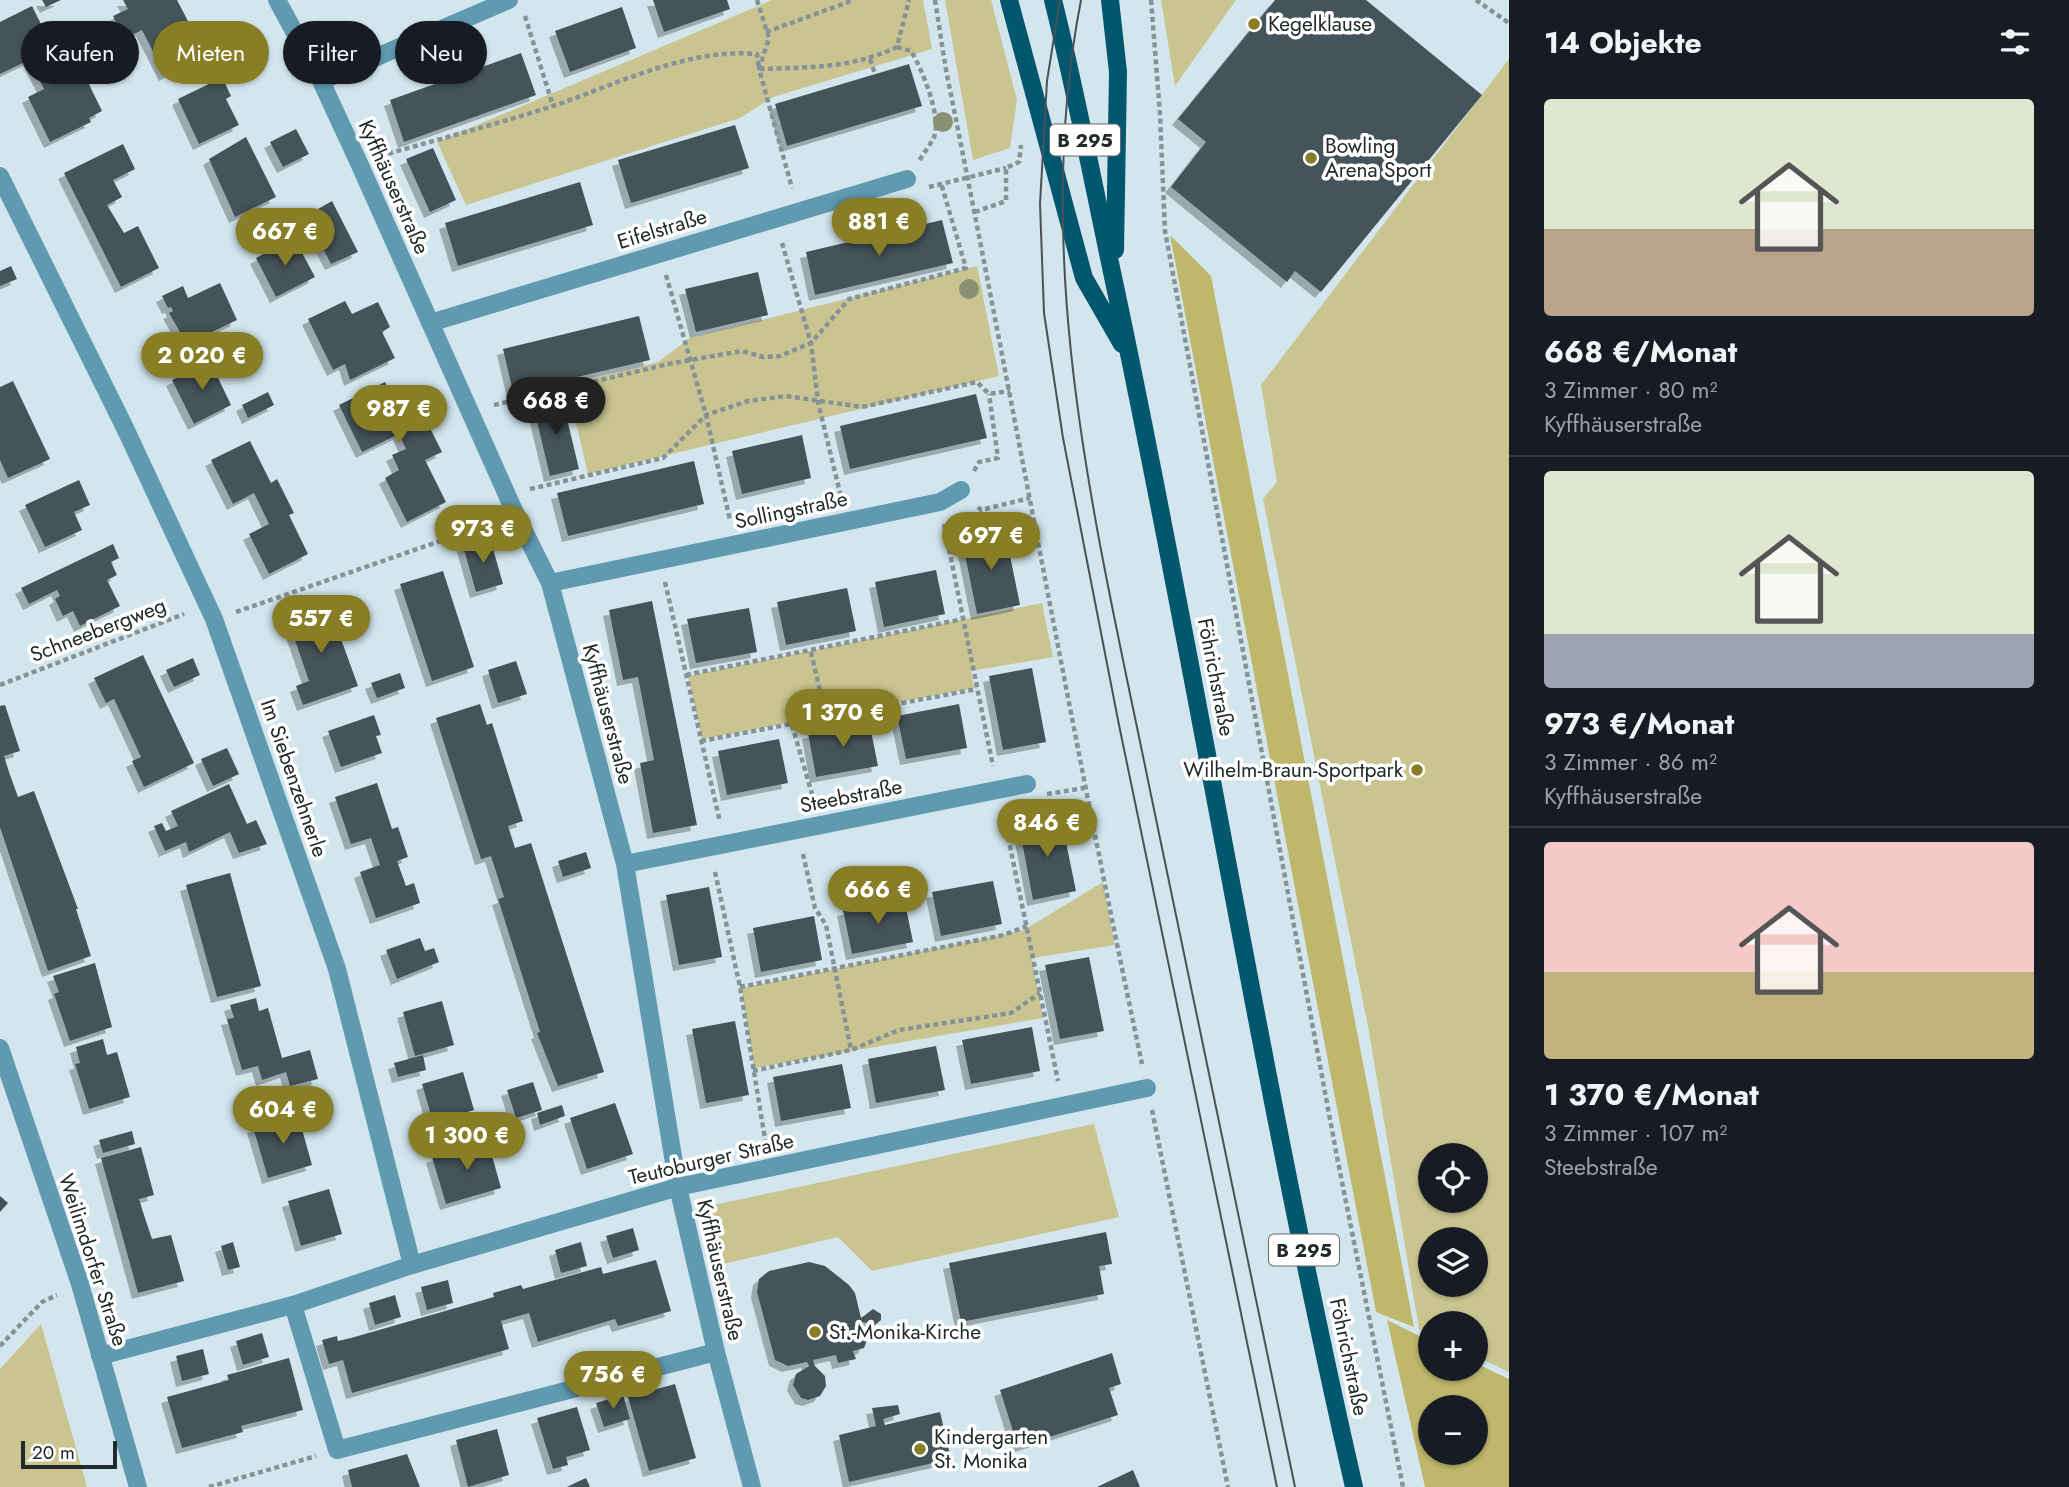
<!DOCTYPE html>
<html lang="de">
<head>
<meta charset="utf-8">
<style>
  :root { --surface:#171b24; --page:#20242c; --text:#f1f3f6; --muted:#9ea1a6; --line:#363941; --accent:#877e25 }
  body { margin:0; font-family:Jost,sans-serif; background:var(--page); color:var(--text); height:100vh; display:flex; flex-direction:column; font-size:26px; white-space:nowrap }
  * { box-sizing:border-box; margin:0 }
  p { font-size:23px; color:var(--muted) }
  .icon { flex:none; width:38px; height:38px; fill:none; stroke:currentColor; stroke-width:2; stroke-linecap:round; stroke-linejoin:round }
  .map { position:relative; flex:1; overflow:hidden }
  .panel { display:flex; flex-direction:column; background:var(--surface); width:560px }
  .panel>* { flex:none }
  .banner { position:absolute; left:21px; top:21px; width:665px; height:63px; display:flex; gap:14px }
  .tools { position:absolute; left:1418px; top:1143px; display:grid; gap:14px }
  .tools a { display:grid; place-items:center; width:70px; height:70px; border-radius:50%; background:var(--surface); box-shadow:0 2px 5px #0004; font-size:35px }
  .scale { position:absolute; left:21px; bottom:18px; width:96px; box-sizing:border-box; padding-left:7px; border:4px solid #22292b; border-top:0; font-size:19px; line-height:24px; white-space:nowrap; color:#22292b; -webkit-text-stroke:5px #fff; paint-order:stroke }
  .price { position:absolute; translate:-50% -60px; padding:0 16px; border-radius:24px; background:var(--accent); color:#fff; font-size:23px; line-height:46px; filter:drop-shadow(0 2px 4px #0008) }
  .price::after { content:''; position:absolute; left:50%; top:42px; width:21px; height:16px; margin-left:-10px; background:inherit; clip-path:polygon(0 0,100% 0,50% 100%) }
  .price.current { background:#222; color:#fff }
  ul { padding:0; list-style:none }
  li { display:grid; align-content:center; gap:14px; height:371px; padding:0 35px }
  li+li { border-top:2px solid var(--line) }
  li span { display:grid; place-items:center; height:217px; border-radius:7px; color:#555 }
  li>.icon { margin-inline-start:auto }
  span .icon { width:126px; height:126px; fill:#fffc; stroke-width:1 }
  li b { font-size:30px }
  h2 { display:flex; justify-content:space-between; align-items:center; height:84px; padding:0 35px; font-size:30px }
  .chip { padding:0 24px; border-radius:32px; background:var(--surface); box-shadow:0 2px 5px #0004; font-size:24px; line-height:63px }
  .chip.current { background:var(--accent); color:#fff }
  main { display:flex; flex:1; min-height:0 }
  .map>svg:first-child { display:block }
</style>
</head>
<body>
<main>
<div class="map">
<svg width="1509" height="1487" viewBox="0 0 1509 1487">
  <defs>
    <filter id="shadow"><feDropShadow dx="-6" dy="6" stdDeviation="0" flood-color="#0004"/></filter>
  </defs>
  <rect width="100%" height="100%" fill="#d3e6ee"/>
  <path fill="#cac590" fill-rule="evenodd" d="M772 0H923L932 49 773 97 740 118 466 205 437 142Z
    M945 0H991L1017 100 1010 148 973 160Z
    M1161 0H1236L1175 86Z
    M1509 59V1372L1475 1356V1323H1430V1335L1419 1329 1369 1032 1263 499 1277 482 1261 385ZM1430 1155H1475V1200H1430ZM1430 1239H1475V1284H1430Z
    M977 266 999 376 588 474 567 385 658 362 690 338Z
    M1042 603 1053 657 971 671 974 688 702 739 688 676Z
    M1103 882 1115 945 1032 958 1043 1018 754 1068 741 988 1024 930Z
    M1094 1124 1119 1217 872 1271 838 1237 715 1266 704 1207Z
    M41 1324 87 1487H0V1369Z"/>
  <path fill="#beb76c" fill-rule="evenodd" d="M1170 235 1211 276 1414 1327 1376 1312Z
    M1387 1320 1430 1341V1368H1475V1363L1509 1379V1487H1425ZM1430 1407H1475V1452H1430Z"/>
  <path fill="#44535a" filter="url(#shadow)" d="M42 0H61L46 7Z
    M123 0H177L205 54 165 75 142 30 124 39 113 16 128 9Z
    M653 0H727L730 9 664 32Z
    M1275 0H1366L1482 95 1321 292 1295 271 1287 282 1171 187 1206 142 1178 119Z
    M32 6 53 48 56 46 71 76 70 81 84 74 102 111 89 118 91 122 50 142 28 97 44 89 29 60 0 74V22Z
    M622 7 636 48 570 72 555 31Z
    M254 45 261 58 235 71 228 58Z
    M521 53 536 95 404 142 390 100Z
    M909 64 922 106 787 146 775 104Z
    M217 80 219 84 224 81 231 96 226 99 239 125 199 144 178 99Z
    M735 125 749 168 631 203 618 160Z
    M296 129 309 154 283 167 270 142Z
    M246 137 276 197 235 217 209 159Z
    M123 144 135 169 113 180 122 197 107 205 124 233 138 226 159 268 121 287 64 173Z
    M433 148 456 200 430 212 406 159Z
    M580 182 593 225 458 266 445 223Z
    M332 201 358 252 331 264 306 216Z
    M280 208 287 223 265 234 257 219Z
    M942 220 953 263 815 295 806 252Z
    M294 238 315 277 276 297 256 258Z
    M11 266 17 279 0 286V271Z
    M758 272 768 315 696 332 685 289Z
    M220 283 237 320 187 344 169 313 173 311 171 307 168 308 162 296 183 286 188 298Z
    M345 301 352 314 378 302 390 327 382 332 395 358 350 380 345 364 333 370 308 319Z
    M639 316 650 360 513 392 503 349Z
    M210 361 231 405 194 424 172 380Z
    M13 381 50 459 8 478 0 460V387Z
    M385 382 394 401 412 392 442 452 425 460 446 502 407 522 385 478 399 470 392 455 406 449 399 434 362 452 339 405Z
    M268 392 274 405 248 418 242 405Z
    M976 394 987 438 850 469 840 426Z
    M562 398 579 469 550 476 533 405Z
    M802 435 811 478 742 494 732 451Z
    M250 441 271 483 277 479 294 513 289 515 308 554 269 574 249 534 269 524 254 493 233 504 211 460Z
    M694 461 704 504 568 536 557 493Z
    M79 480 90 505 74 512 82 530 45 547 25 505Z
    M1005 531 1020 605 977 614 962 540Z
    M490 538 503 584 476 592 463 546Z
    M113 544 119 558 111 562 117 575 107 580 120 606 80 626 73 611 63 616 55 599 60 596 57 590 29 604 21 588Z
    M936 570 945 614 884 627 875 582Z
    M443 571 474 667 432 681 400 584Z
    M847 588 856 631 786 645 777 602Z
    M652 601 697 825 653 833 640 763 654 760 638 677 623 680 609 610Z
    M328 603 358 686 303 705 296 686 309 681 287 617Z
    M749 608 757 652 696 663 687 619Z
    M143 655 194 763 144 787 132 761 141 757 114 699 106 703 94 678Z
    M193 658 200 675 174 687 166 670Z
    M516 661 527 694 498 703 488 670Z
    M1032 668 1046 742 1003 750 989 676Z
    M400 673 405 688 377 698 371 683Z
    M480 704 487 725 492 723 523 821 508 826 515 848 531 843 604 1072 558 1086 537 1033 540 1032 498 899 504 897 491 856 481 859 436 718Z
    M959 704 967 748 906 759 897 716Z
    M5 705 20 751 4 756 9 772 18 797 34 791 78 909H76L91 956 48 971 0 827V706Z
    M374 715 381 735 376 736 382 753 341 767 328 731Z
    M869 721 878 766 816 777 808 733Z
    M779 739 788 783 727 795 718 751Z
    M227 748 239 774 213 786 201 759Z
    M377 783 392 829 398 827 408 857 397 861 406 886 414 883 420 903 376 918 360 872 380 865 371 838 351 844 335 797Z
    M229 784 247 824 256 820 267 844 239 853 230 832 189 852 186 842 165 851 154 826 162 823 166 831 178 826 171 811Z
    M1061 818 1076 891 1033 900 1019 826Z
    M586 852 591 868 563 877 558 861Z
    M230 873 261 986 217 997 186 885Z
    M993 881 1002 924 941 936 932 892Z
    M709 887 722 957 679 965 666 895Z
    M904 898 913 942 852 954 843 910Z
    M814 916 822 960 761 972 753 928Z
    M420 938 425 951 434 948 439 962 397 979 386 950Z
    M1089 957 1104 1031 1060 1039 1045 965Z
    M95 963 112 1027 70 1041 54 994 59 992 53 976Z
    M256 998 259 1011 268 1008 282 1058 310 1050 318 1079 290 1086 286 1072 262 1080 258 1066 242 1070 227 1019 234 1018 230 1005Z
    M442 1001 454 1045 415 1056 403 1012Z
    M735 1021 749 1095 706 1103 692 1029Z
    M1032 1027 1040 1071 971 1084 962 1040Z
    M103 1039 107 1055 117 1052 130 1097 89 1109 75 1064 80 1063 76 1047Z
    M936 1046 945 1090 876 1103 868 1059Z
    M423 1055 426 1070 398 1077 394 1063Z
    M842 1064 851 1108 781 1121 773 1077Z
    M463 1072 474 1110 441 1120 445 1137 419 1143 415 1127 433 1122 422 1084Z
    M533 1082 542 1110 516 1118 507 1090Z
    M615 1103 633 1154 587 1169 570 1118Z
    M562 1105 565 1116 540 1125 537 1113Z
    M298 1115 312 1165 268 1178 253 1127Z
    M132 1131 135 1144 103 1153 99 1140Z
    M488 1141 501 1188 446 1204 432 1157Z
    M141 1147 154 1195 139 1199 143 1212 152 1239 171 1235 184 1281 138 1293 101 1158Z
    M329 1189 342 1234 301 1246 288 1201Z
    M0 1196 8 1203 0 1212Z
    M633 1228 639 1250 613 1258 606 1236Z
    M1106 1232 1112 1264 1099 1266 1104 1294 961 1322 949 1263Z
    M233 1242 240 1267 228 1270 221 1246Z
    M581 1242 587 1266 561 1273 555 1250Z
    M656 1260 671 1311 618 1326 615 1319 538 1342 529 1313 501 1321 509 1349 352 1393 343 1360 329 1364 322 1340 337 1336 338 1341 351 1338 494 1297 493 1293 521 1285 523 1289 601 1267 603 1274Z
    M809 1262 825 1266 849 1285 855 1293 861 1318 873 1309 881 1314V1320L875 1325 863 1322 866 1343 864 1348 853 1351 856 1359 838 1363 836 1355 813 1360 815 1366 825 1376 826 1386 820 1396 808 1400 801 1398 793 1385 796 1374 809 1366 807 1362 788 1366 775 1360 757 1292 759 1279 769 1271Z
    M448 1280 453 1303 427 1310 421 1287Z
    M395 1295 401 1317 375 1325 369 1303Z
    M262 1333 269 1357 243 1365 236 1341Z
    M203 1349 209 1374 182 1381 176 1356Z
    M1112 1353 1121 1384 1109 1388 1118 1415 1018 1447 1000 1390Z
    M289 1358 303 1410 241 1426 243 1432 182 1448 167 1397 229 1380 227 1375Z
    M675 1384 696 1458 649 1471 628 1397Z
    M623 1395 630 1419 604 1427 596 1403Z
    M898 1405 900 1414 883 1419 885 1425 940 1412 951 1459 849 1482 839 1435 876 1426 872 1408Z
    M577 1407 590 1450 566 1457 568 1465 553 1469 537 1418Z
    M497 1429 509 1475 468 1487 456 1440Z
    M407 1454 420 1487H352L348 1470Z
    M1133 1470 1140 1487H1097Z
    M586 1478 590 1487H567L577 1482Z"/>
  <g fill="none" stroke-linecap="round" stroke-linejoin="round">
    <path stroke="#859398" stroke-width="4.5" stroke-dasharray="5 3.5" stroke-linecap="butt" d="M757 0 769 38 759 69 792 188
      M935 0 946 70C1013 401 1072 734 1142 1064
      M1151 0 1160 114 1165 231 1337 1157 1403 1487
      M1476 0 1509 23
      M525 16 553 106
      M766 32 854 0
      M897 47 911 51C922 69 942 117 934 137 930 145 924 153 919 161
      M870 59 875 74
      M380 156C439 139 498 124 556 105 620 83 688 48 757 54L759 69C810 67 849 69 897 47L909 0
      M929 187 1006 168
      M975 212 1006 201V168L1019 162 1021 145
      M782 243 811 343 818 402 841 497
      M666 275 706 415 730 520
      M494 405 673 363 742 351 763 357 780 356 811 343 849 299 966 268 941 183
      M974 471 979 462 998 458 989 394
      M530 489 663 458 706 415 748 401 786 396 862 407 977 382 989 394 1010 391
      M978 507 981 510 1030 498
      M944 524 993 766
      M665 582 720 822
      M236 612 492 523
      M811 652 826 717
      M686 675 963 619
      M0 685 184 614
      M792 725 814 801
      M701 741 977 689
      M1047 794 1084 788
      M1003 812 1058 1081
      M803 854 815 908 826 925 851 1050
      M715 872 740 987 766 1145
      M740 987 1004 935 1027 926
      M753 1071 851 1050 899 1030 1011 1013 1040 993
      M1152 1110 1228 1487
      M0 1346 42 1302 57 1295
      M209 1487 316 1456"/>
    <path stroke="#5f9ab1" stroke-width="18" d="M293 1305 337 1450 716 1352"/>
    <path stroke="#5f9ab1" stroke-width="18" d="M277 0 321 81 359 163 516 515 550 583 625 864 678 1187 716 1352 752 1487
      M321 81 509 0
      M0 176 125 428 214 619 337 969 412 1265
      M430 323 907 179
      M550 583 940 502 961 490
      M625 864 1027 784
      M100 1356 293 1305 412 1265 678 1187 1147 1088"/>
    <path stroke="#5f9ab1" stroke-width="18" d="M0 1048 80 1284 138 1487"/>
    <path stroke="#02576f" stroke-width="18" d="M1009 0 1084 278 1122 344
      M1053 0C1077 96 1095 193 1116 291 1200 688 1263 1091 1354 1487
      M1110 0 1118 72 1115 250"/>
    <path stroke="#495256" stroke-width="2" d="M1060 0 1047 81 1040 204 1044 313 1063 438 1119 725 1277 1487
      M1081 0C1029 267 1098 534 1151 795 1199 1026 1247 1256 1295 1487"/>
  </g>
  <g fill="#8a9073">
    <circle cx="943" cy="122" r="10"/>
    <circle cx="969" cy="289" r="10"/>
  </g>
  <g fill="#877e25" stroke="#fff" stroke-width="2.5">
    <circle cx="1254" cy="24" r="7"/>
    <circle cx="1311" cy="158" r="7"/>
    <circle cx="1417" cy="770" r="7"/>
    <circle cx="815" cy="1332" r="7"/>
    <circle cx="920" cy="1449" r="7"/>
  </g>
  <g text-anchor="middle" dominant-baseline="central" stroke-width="7" stroke-linejoin="round" paint-order="stroke">
    <g fill="#fff" stroke="#64696b" stroke-width="2">
      <rect x="1050" y="124.5" width="70" height="31" rx="5"/>
      <rect x="1269" y="1234.5" width="70" height="31" rx="5"/>
    </g>
    <g font-size="19" font-weight="bold" fill="#22292b">
      <text x="1085" y="140">B 295</text>
      <text x="1304" y="1250">B 295</text>
    </g>
    <g font-size="21" fill="#22292b" stroke="#fff" text-anchor="start">
      <text x="1268" y="24">Kegelklause</text>
      <text x="1325" y="146">Bowling<tspan x="1325" dy="24">Arena Sport</tspan></text>
      <text x="1403" y="770" text-anchor="end">Wilhelm-Braun-Sportpark</text>
      <text x="829" y="1332">St.-Monika-Kirche</text>
      <text x="934" y="1437">Kindergarten<tspan x="934" dy="24">St. Monika</tspan></text>
    </g>
    <g font-size="21" fill="#22292b" stroke="#fff">
      <text transform="translate(394 187) rotate(66)">Kyffhäuserstraße</text>
      <text transform="translate(662 229) rotate(-17)">Eifelstraße</text>
      <text transform="translate(791 510) rotate(-12)">Sollingstraße</text>
      <text transform="translate(98 630) rotate(-21)">Schneebergweg</text>
      <text transform="translate(1216 677) rotate(79)">Föhrichstraße</text>
      <text transform="translate(608 714) rotate(75)">Kyffhäuserstraße</text>
      <text transform="translate(294 778) rotate(71)">Im Siebenzehnerle</text>
      <text transform="translate(851 796) rotate(-11)">Steebstraße</text>
      <text transform="translate(711 1159) rotate(-13)">Teutoburger Straße</text>
      <text transform="translate(93 1260) rotate(72)">Weilimdorfer Straße</text>
      <text transform="translate(720 1270) rotate(77)">Kyffhäuserstraße</text>
      <text transform="translate(1349 1357) rotate(78)">Föhrichstraße</text>
    </g>
  </g>
</svg>
<div class="tools">
<a><svg class="icon" aria-label="locate" viewBox="0 0 24 24"><circle cx="12" cy="12" r="6"/><path d="M12 2v4M12 18v4M2 12h4M18 12h4"/></svg></a>
<a><svg class="icon" aria-label="layers" viewBox="0 0 24 24"><path d="M12 4l9 5-9 5-9-5zM3 14l9 5 9-5"/></svg></a>
<a>+</a>
<a>−</a>
</div>
<div class="scale">20 m</div>
<b class="price" style="left:879px;top:258px">881 €</b>
<b class="price" style="left:285px;top:268px">667 €</b>
<b class="price" style="left:202px;top:392px">2 020 €</b>
<b class="price current" style="left:556px;top:437px">668 €</b>
<b class="price" style="left:399px;top:445px">987 €</b>
<b class="price" style="left:483px;top:565px">973 €</b>
<b class="price" style="left:991px;top:572px">697 €</b>
<b class="price" style="left:321px;top:655px">557 €</b>
<b class="price" style="left:843px;top:749px">1 370 €</b>
<b class="price" style="left:1047px;top:859px">846 €</b>
<b class="price" style="left:878px;top:926px">666 €</b>
<b class="price" style="left:283px;top:1146px">604 €</b>
<b class="price" style="left:467px;top:1172px">1 300 €</b>
<b class="price" style="left:613px;top:1411px">756 €</b>
<div class="banner">
<a class="chip">Kaufen</a>
<a class="chip current">Mieten</a>
<a class="chip">Filter</a>
<a class="chip">Neu</a>
</div>
</div>
<section class="panel">
<h2>14 Objekte<svg class="icon" aria-label="filters" viewBox="0 0 24 24"><path d="M4 7h16M4 17h16"/><circle cx="9" cy="7" r="2"/><circle cx="15" cy="17" r="2"/></svg></h2>
<ul>
<li><span style="background:linear-gradient(#dfe7d0 60%,#b9a48a 0)"><svg class="icon" aria-label="home" viewBox="0 0 24 24"><path d="M3 11l9-7 9 7M6 9v11h12V9"/></svg></span><div><b>668 €/Monat</b><p>3 Zimmer · 80 m²</p><p>Kyffhäuserstraße</p></div></li>
<li><span style="background:linear-gradient(#dfe7d0 75%,#9aa5b1 0)"><svg class="icon" aria-label="home" viewBox="0 0 24 24"><path d="M3 11l9-7 9 7M6 9v11h12V9"/></svg></span><div><b>973 €/Monat</b><p>3 Zimmer · 86 m²</p><p>Kyffhäuserstraße</p></div></li>
<li><span style="background:linear-gradient(#f6c9c9 60%,#c2b280 0)"><svg class="icon" aria-label="home" viewBox="0 0 24 24"><path d="M3 11l9-7 9 7M6 9v11h12V9"/></svg></span><div><b>1 370 €/Monat</b><p>3 Zimmer · 107 m²</p><p>Steebstraße</p></div></li>
</ul>
</section>
</main>
</body>
</html>
